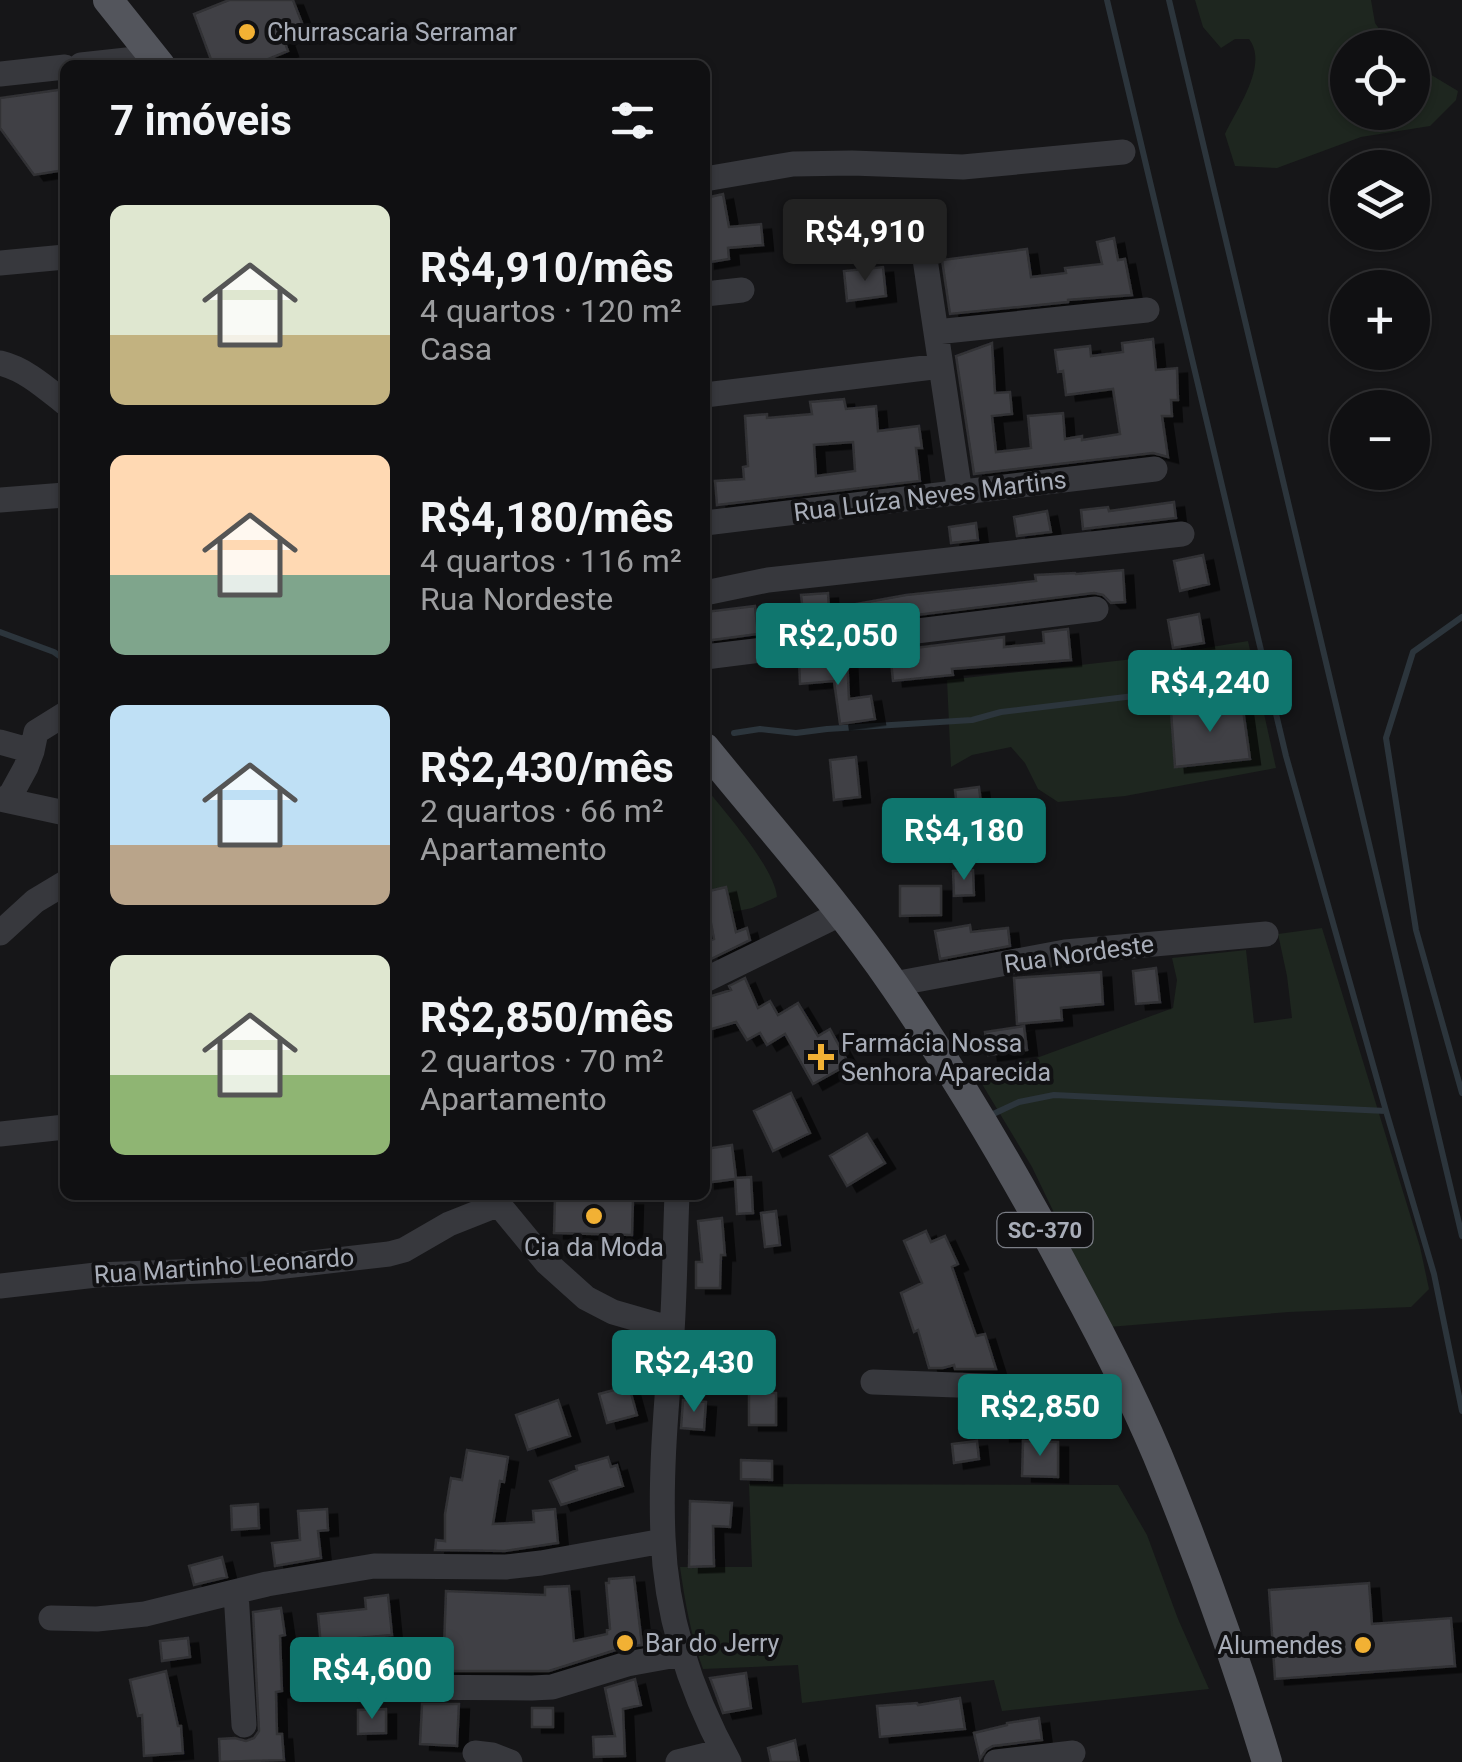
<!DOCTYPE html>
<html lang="pt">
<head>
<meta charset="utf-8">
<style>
  :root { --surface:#101012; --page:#1e1e20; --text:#f1f3f6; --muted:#9c9d9f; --line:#303032; --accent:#0f766e }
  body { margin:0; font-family:Roboto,sans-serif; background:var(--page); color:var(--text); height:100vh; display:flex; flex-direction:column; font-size:38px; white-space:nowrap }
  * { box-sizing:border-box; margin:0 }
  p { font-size:32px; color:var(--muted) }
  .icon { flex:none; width:55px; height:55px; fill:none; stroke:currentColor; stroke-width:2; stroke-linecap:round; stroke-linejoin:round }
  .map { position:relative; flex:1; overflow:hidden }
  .sheet { position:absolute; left:60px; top:60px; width:650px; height:1140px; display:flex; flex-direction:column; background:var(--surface); border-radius:15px; box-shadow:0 2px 8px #0004,0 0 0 2px var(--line) }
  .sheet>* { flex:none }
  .fabs { position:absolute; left:1330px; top:30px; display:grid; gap:20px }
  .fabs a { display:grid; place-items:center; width:100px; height:100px; border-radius:50%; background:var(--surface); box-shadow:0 2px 8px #0004,0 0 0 2px var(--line); font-size:50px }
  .price { position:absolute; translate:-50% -85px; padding:0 22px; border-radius:10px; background:var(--accent); color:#fff; font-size:32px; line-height:65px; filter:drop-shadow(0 2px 5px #0008) }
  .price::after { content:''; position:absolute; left:50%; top:60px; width:30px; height:22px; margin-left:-15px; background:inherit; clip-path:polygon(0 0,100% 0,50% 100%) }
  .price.active { background:#222; color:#fff }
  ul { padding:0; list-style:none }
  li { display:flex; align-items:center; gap:30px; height:250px; padding:0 50px }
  li span { display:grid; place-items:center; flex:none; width:280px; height:200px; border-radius:15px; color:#555 }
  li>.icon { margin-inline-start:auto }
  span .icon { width:120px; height:120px; fill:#fffc; stroke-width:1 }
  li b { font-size:42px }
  h2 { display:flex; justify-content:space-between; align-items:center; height:120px; padding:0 50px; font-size:42px }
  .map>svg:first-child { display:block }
</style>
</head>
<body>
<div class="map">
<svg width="1462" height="1762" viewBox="0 0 1462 1762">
  <defs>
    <filter id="shadow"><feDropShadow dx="10" dy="5.5" stdDeviation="0" flood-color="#0009"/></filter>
  </defs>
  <rect width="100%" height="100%" fill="#161618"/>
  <path fill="#1e261f" d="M1195 0H1371L1375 23 1392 47 1348 48V112H1412L1413 64 1458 91 1456 100 1430 126 1361 137 1277 168 1235 166 1225 134C1237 108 1269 65 1249 39H1235L1221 48 1203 27Z
    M1248 641 1276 768 1125 796 1058 802 1038 789 1025 763 1011 747 972 755 951 767 947 680 1151 657Z
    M705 787C724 811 775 868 777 897L752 908 705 918Z
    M1322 928 1420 1247 1429 1289 1411 1307 1289 1312 1109 1327 1032 1167 979 1079 1173 1008 1177 980 1172 958 1246 950 1254 1023 1292 1018 1287 976 1278 934Z
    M749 1484 1118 1485 1147 1535 1178 1619 1209 1689 1002 1711 994 1680 802 1703 798 1665 703 1669C691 1636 685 1602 680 1567H752Z"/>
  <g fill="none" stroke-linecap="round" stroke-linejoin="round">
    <path stroke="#2c353c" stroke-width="6" d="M1107 0 1286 756 1386 1111 1434 1274 1462 1411
      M1169 0 1462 1236
      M1462 617 1413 652 1386 738 1416 930 1462 1093
      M0 632 54 652 65 660
      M734 733 760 729 796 733 827 729 972 720 1001 712 1134 696 1266 669
      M991 1115 1019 1102 1054 1095 1386 1111"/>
  </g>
  <path fill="#404145" stroke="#303034" stroke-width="2.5" fill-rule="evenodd" filter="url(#shadow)" d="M229 0H293L302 23 284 40 288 51 254 65H213L194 14Z
    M65 89V170L34 175 0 128V98Z
    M723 194 729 227 761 224 763 245 728 248 729 259 705 263V198Z
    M1114 238 1118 260 1125 259 1132 295 1068 300V302L950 314 942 260 1027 249 1031 277 1066 273 1065 268 1102 264 1097 242Z
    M883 267 886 296 847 301 844 271Z
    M1153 339 1156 370 1177 368 1178 400H1171L1172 416H1162L1168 457 1153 453 974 474 956 356 992 343 995 393 1010 392 1012 414 992 416 996 452 1031 448 1028 416 1063 413 1065 439 1082 436V440L1120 434 1113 389 1066 395 1063 371 1058 372 1055 350 1090 346 1091 356 1123 352 1122 343Z
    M844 399 846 409 876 406 878 431 919 426 922 448H916L920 481 717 505 715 481 744 479 743 467 748 466 745 416 767 414V418L812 414 810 402ZM853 442 855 471 816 476 814 445Z
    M1174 502 1176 518 1083 529 1081 510 1108 507 1109 511Z
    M1047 511 1051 532 1017 536 1014 517Z
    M976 523 978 540 951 543 949 527Z
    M1203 555 1209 584 1180 591 1174 561Z
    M1123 570 1125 602 1111 603 1103 595 1094 593 795 630 793 614 803 613 801 595 828 593 829 609 906 595 1036 581 1035 575 1075 573 1076 574Z
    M755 606 758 634 705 641V612Z
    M1199 614 1204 643 1173 648 1168 620Z
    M1068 629 1071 660 952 669 953 675 893 681 890 651 1004 637V647L1044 643 1043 632Z
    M847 656 849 699 871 696 875 719 840 724 834 681 800 684 799 662Z
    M1242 702 1250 759 1175 767 1171 712Z
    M856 757 860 797 834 800 830 760Z
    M979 787 987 850 962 853 955 790Z
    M973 870 974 895 954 896 953 871Z
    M900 886H941V915L900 916Z
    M726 887 736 932 747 928 750 940 711 959 705 942 714 939 705 892Z
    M970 925 971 932 1008 928 1010 946 940 959 935 931Z
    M1156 968 1160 1002 1136 1004 1133 971Z
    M1101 972 1103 1004 1061 1008 1062 1020 1017 1024 1014 978Z
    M745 978 758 1008 770 1001 778 1015 798 1003 818 1036 830 1029 849 1064 813 1084 785 1034 767 1045 760 1033 747 1040 736 1022 705 1031V998L731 990 729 986Z
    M1024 1026 1027 1050 988 1055 985 1032Z
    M791 1093 810 1133 773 1151 754 1111Z
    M867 1134 885 1163 847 1186 830 1156Z
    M732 1145 736 1178 751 1177 753 1213 737 1214 735 1179 705 1183V1149Z
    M555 1197 633 1200 632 1235 554 1233Z
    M776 1211 780 1245 765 1247 761 1213Z
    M722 1218 725 1255H721L720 1288H696V1262H702L698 1221Z
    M926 1231 931 1242 945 1236 958 1264 952 1267 976 1336 985 1334 996 1369H955L954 1365 943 1368H929L918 1330 914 1332 901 1293 922 1283 904 1241Z
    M629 1386 637 1415 607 1423 599 1394Z
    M749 1393H776V1425H749Z
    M558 1400 570 1436 528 1450 516 1415Z
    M683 1400 706 1402 704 1430 681 1428Z
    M1000 1412 1036 1413V1435L1000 1436Z
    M977 1441 979 1459 954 1463 952 1444Z
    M1023 1441 1058 1442V1477L1022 1476Z
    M467 1450 508 1457 504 1482 500 1481 493 1524 534 1522 533 1511 555 1509 558 1543 505 1551 435 1550 436 1540 445 1541V1514L451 1478 462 1480Z
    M608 1457 611 1467 617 1465 623 1486 561 1505 550 1481 577 1470 576 1466Z
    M741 1460 772 1461V1480L741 1479Z
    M690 1501 732 1503 730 1527 713 1526 714 1566 689 1567Z
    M258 1504 259 1528 232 1530 231 1506Z
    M327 1509 328 1530 318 1531 321 1558 275 1566 272 1543 300 1540 298 1511Z
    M222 1557 227 1577 194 1585 189 1566Z
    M634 1577 642 1645 622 1648 549 1671H420L421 1645 444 1646 446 1591 545 1595V1587L569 1586 574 1641 607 1634V1630L610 1629 606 1583H609V1579Z
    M1369 1583 1372 1624 1451 1618 1455 1666 1275 1679 1269 1590Z
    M388 1595 392 1635 348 1639 349 1655 322 1657 318 1614 366 1609 365 1598Z
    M281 1608 285 1635 280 1636 282 1691 276 1692 277 1734H282L284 1760 220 1762 219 1739 235 1738 246 1741 254 1738 259 1731 253 1612Z
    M188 1638 190 1657 162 1661 160 1641Z
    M166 1671 178 1726H181L183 1753 144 1756 142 1715 138 1716 130 1680Z
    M746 1673 751 1708 723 1713 710 1678Z
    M635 1679 641 1705 623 1709 625 1756 594 1757 593 1737 615 1736 605 1688Z
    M960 1698 965 1729 880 1737 877 1706 917 1703 918 1705Z
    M422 1704H459L457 1746 420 1744Z
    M532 1708H553V1727H532Z
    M386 1709V1733L358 1734V1710Z
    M1039 1718 1042 1740 993 1746 986 1750 980 1759 974 1733 1007 1725V1723Z
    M795 1740 799 1762H771L768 1748Z"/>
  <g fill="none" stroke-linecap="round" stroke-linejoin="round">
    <path stroke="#37383d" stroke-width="25" d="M81 65 154 57
      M0 74 65 67
      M705 179 793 164 852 163 963 167 1123 152
      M925 259 960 493
      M0 263 65 257
      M705 294 742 290
      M936 332 1147 310
      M0 363C25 369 45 387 65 403
      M705 395 941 366
      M0 500 65 495
      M705 523 1155 469
      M705 593 768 580 1182 534
      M705 657 1096 609
      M0 742 32 751 26 767 8 800
      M32 751 36 732 65 714
      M0 799 65 813
      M0 933 35 901 65 883
      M705 980 840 914
      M894 984 1065 952 1266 934
      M0 1134 65 1127
      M491 1195 547 1263 586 1298 613 1312 672 1329
      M677 1195C675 1241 675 1286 672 1332 667 1400 660 1469 663 1537 666 1617 691 1693 729 1762
      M0 1286 96 1275 259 1269 389 1254 404 1250 449 1224 497 1205
      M873 1382 1127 1391
      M236 1592 244 1725
      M51 1618 97 1619 145 1614 267 1584 374 1566 506 1567 541 1563 663 1541
      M374 1687 532 1688 552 1687 627 1664 682 1654
      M475 1753 492 1755 510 1762
      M678 1762 723 1751
      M996 1762 1073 1753"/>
    <path stroke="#53555c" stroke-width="30" d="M108 0 160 65
      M705 748C769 827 837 902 894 985 959 1079 1017 1178 1070 1278 1105 1342 1139 1408 1166 1476 1204 1570 1238 1665 1267 1762"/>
  </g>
  <g fill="#f2b134" stroke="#111113" stroke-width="4">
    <circle cx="247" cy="32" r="10"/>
    <path d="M816 1042h10v10h10v10h-10v10h-10v-10h-10v-10h10z"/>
    <circle cx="594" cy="1216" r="10"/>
    <circle cx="625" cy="1643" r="10"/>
    <circle cx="1363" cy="1645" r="10"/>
  </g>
  <g text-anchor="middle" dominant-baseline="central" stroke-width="8" stroke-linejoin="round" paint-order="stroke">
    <rect fill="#111113" stroke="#7b7e86" stroke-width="2.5" x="997.5" y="1213" width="95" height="34" rx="8"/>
    <g font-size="22" font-weight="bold" fill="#a8adb8">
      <text x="1045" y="1230">SC-370</text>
    </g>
    <g font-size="25" fill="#a8adb8" stroke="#111113" text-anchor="start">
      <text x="267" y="32">Churrascaria Serramar</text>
      <text x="841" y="1043">Farmácia Nossa<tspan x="841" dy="29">Senhora Aparecida</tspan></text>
      <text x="594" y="1247" text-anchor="middle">Cia da Moda</text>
      <text x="645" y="1643">Bar do Jerry</text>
      <text x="1343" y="1645" text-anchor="end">Alumendes</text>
    </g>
    <g font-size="25" fill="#a8adb8" stroke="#111113">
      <text transform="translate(930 496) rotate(-7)">Rua Luíza Neves Martins</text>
      <text transform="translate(1079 954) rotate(-8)">Rua Nordeste</text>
      <text transform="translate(224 1266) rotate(-4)">Rua Martinho Leonardo</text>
    </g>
  </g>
</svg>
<div class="fabs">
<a><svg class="icon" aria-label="locate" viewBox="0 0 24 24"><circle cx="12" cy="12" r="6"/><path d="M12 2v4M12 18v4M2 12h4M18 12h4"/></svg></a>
<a><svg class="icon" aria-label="layers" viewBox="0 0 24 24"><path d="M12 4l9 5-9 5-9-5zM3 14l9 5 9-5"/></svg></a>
<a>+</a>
<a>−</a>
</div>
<b class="price active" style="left:865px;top:284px">R$4,910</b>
<b class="price" style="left:838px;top:688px">R$2,050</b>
<b class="price" style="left:1210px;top:735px">R$4,240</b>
<b class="price" style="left:964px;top:883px">R$4,180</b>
<b class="price" style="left:694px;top:1415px">R$2,430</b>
<b class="price" style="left:1040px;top:1459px">R$2,850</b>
<b class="price" style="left:372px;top:1722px">R$4,600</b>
<section class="sheet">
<h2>7 imóveis<svg class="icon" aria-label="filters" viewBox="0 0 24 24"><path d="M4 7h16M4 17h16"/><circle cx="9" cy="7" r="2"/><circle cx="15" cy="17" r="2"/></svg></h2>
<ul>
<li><span style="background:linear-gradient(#dfe7d0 65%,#c2b280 0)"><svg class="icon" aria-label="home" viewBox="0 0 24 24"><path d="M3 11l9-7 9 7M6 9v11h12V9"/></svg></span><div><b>R$4,910/mês</b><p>4 quartos · 120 m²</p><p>Casa</p></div></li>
<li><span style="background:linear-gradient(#ffd9b3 60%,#7fa58c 0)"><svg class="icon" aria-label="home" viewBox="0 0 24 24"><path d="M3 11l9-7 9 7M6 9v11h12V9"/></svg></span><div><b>R$4,180/mês</b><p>4 quartos · 116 m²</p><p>Rua Nordeste</p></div></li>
<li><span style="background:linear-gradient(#bfe0f5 70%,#b9a48a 0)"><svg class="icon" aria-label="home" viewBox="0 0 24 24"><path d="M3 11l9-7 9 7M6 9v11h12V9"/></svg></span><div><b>R$2,430/mês</b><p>2 quartos · 66 m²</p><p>Apartamento</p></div></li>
<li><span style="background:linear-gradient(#dfe7d0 60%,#8fb573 0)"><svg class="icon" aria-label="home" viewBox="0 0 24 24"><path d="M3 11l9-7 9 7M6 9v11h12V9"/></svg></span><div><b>R$2,850/mês</b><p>2 quartos · 70 m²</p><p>Apartamento</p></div></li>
</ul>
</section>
</div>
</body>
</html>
